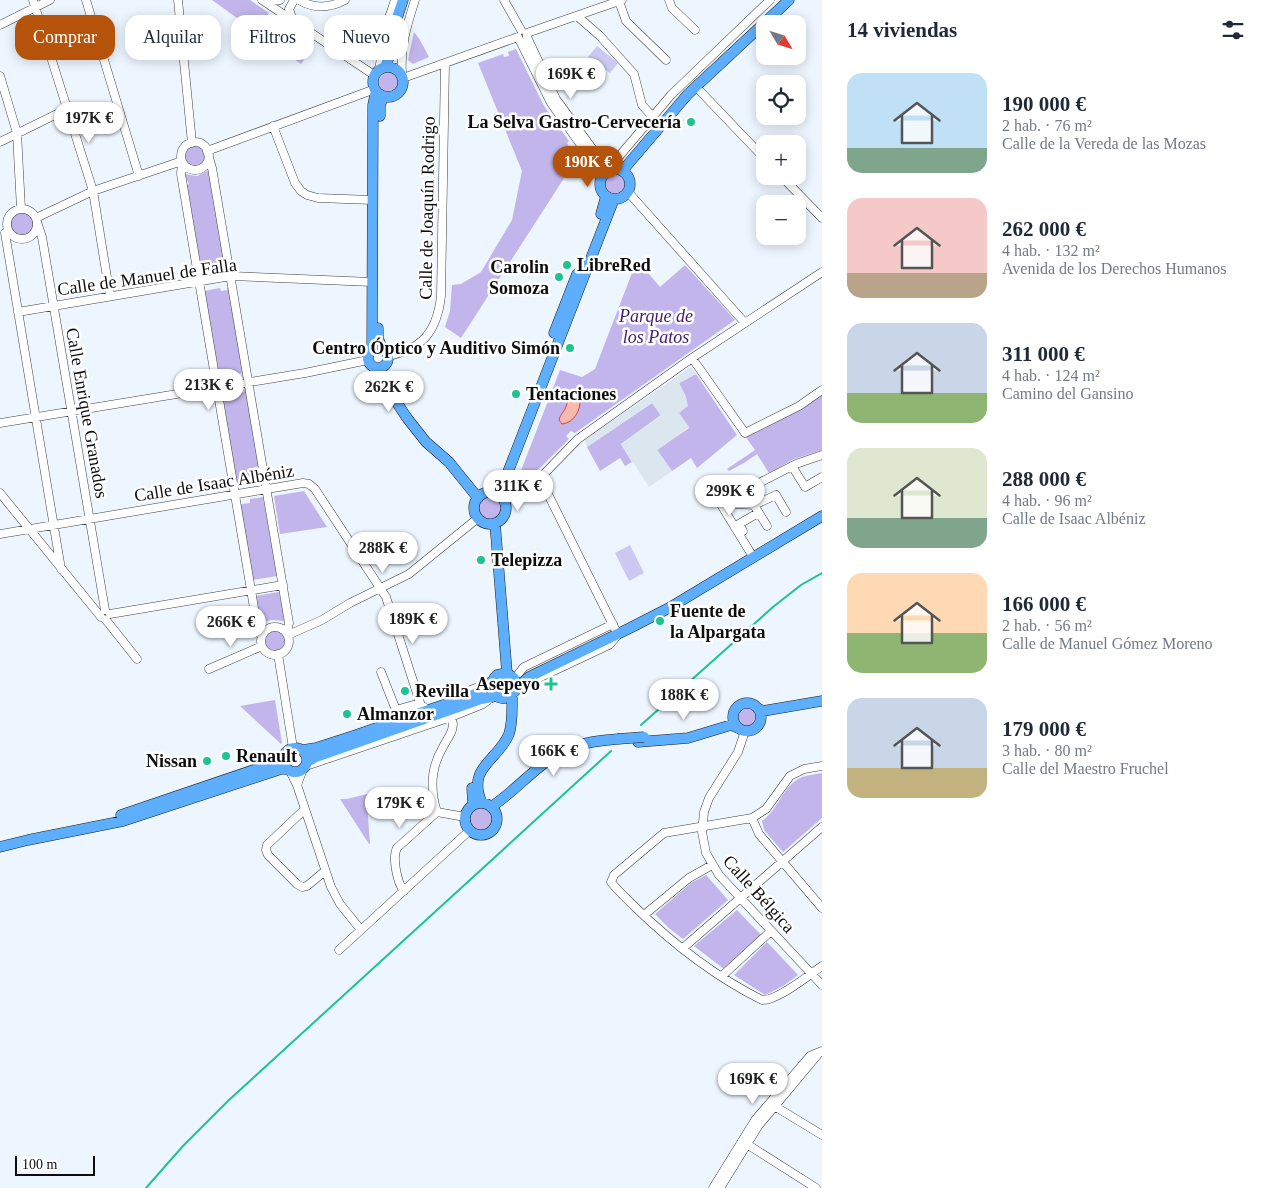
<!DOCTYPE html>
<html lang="es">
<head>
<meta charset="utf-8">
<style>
  :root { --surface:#fff; --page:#f2f2f3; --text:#1f2937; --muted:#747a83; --accent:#b45309 }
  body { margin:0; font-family:Georgia,serif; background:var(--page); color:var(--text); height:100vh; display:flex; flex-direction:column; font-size:19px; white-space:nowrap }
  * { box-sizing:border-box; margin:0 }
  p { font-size:16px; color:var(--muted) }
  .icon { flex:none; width:28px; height:28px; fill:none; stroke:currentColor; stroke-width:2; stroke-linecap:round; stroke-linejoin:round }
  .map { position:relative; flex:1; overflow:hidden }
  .drawer { display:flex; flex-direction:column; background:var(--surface); width:450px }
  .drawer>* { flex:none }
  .hud { position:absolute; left:15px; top:15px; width:475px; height:45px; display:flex; gap:10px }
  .needle { width:32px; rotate:128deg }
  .tools { position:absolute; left:756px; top:15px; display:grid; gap:10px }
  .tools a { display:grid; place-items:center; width:50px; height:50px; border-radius:10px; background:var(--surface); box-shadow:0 2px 12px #0003; font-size:25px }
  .scale { position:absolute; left:15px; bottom:12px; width:80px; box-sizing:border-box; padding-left:5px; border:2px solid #0d0d0d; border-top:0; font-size:14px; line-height:18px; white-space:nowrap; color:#0d0d0d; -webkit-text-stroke:4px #fff; paint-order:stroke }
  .price { position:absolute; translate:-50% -42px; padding:0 11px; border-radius:18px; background:#fff; color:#222; font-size:16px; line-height:32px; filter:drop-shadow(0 1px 2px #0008) }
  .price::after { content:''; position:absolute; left:50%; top:30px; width:15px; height:11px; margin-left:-8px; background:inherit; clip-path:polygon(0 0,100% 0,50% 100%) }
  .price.active { background:var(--accent); color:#fff }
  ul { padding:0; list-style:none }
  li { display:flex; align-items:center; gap:15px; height:125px; padding:0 25px }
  li span { display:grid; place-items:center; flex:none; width:140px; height:100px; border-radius:15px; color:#555 }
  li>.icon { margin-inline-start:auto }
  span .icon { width:60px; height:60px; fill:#fffc; stroke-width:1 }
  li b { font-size:21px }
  h2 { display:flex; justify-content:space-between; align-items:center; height:60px; padding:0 25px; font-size:21px }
  .tag { padding:0 18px; border-radius:15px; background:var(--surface); box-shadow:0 2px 12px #0003; font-size:18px; line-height:45px }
  .tag.active { background:var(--accent); color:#fff }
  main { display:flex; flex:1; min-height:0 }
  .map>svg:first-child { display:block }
</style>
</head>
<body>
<main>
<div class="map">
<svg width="822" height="1188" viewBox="0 0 822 1188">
  <rect width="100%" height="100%" fill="#edf5ff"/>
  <path fill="#c1b5eb" d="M212 0H250L269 13 267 16 270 19 273 15 315 43 301 64Z
    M414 32 420 40 429 57 413 64 408 60Z
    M516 49 544 106 569 141 567 143 570 148 574 146 579 155 461 338 445 327 450 311 452 285 461 284 481 272 512 220 522 171 478 63 503 54 504 57 509 56 508 52Z
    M379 83a11 11 0 1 1 22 0a11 11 0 1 1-22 0Z
    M183 156a11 11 0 1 1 22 0a11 11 0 1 1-22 0Z
    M209 170 226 267 200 270 186 185 189 184 184 174 197 176Z
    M603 184a12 12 0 1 1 24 0a12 12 0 1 1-24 0Z
    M10 224a12 12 0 1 1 24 0a12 12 0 1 1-24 0Z
    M637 260 660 287 685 265 735 320 575 433 571 431 566 436 569 439 541 467 515 486 560 370 582 377 595 369Z
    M229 287 243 373 218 377 204 291 220 288 221 291 227 290V288Z
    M696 374 737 435 697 468 691 458 672 471 657 450 689 428 679 413 686 397 679 383Z
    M246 389 261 481 236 485 221 393 236 391 238 393 244 392V390Z
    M822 394V450L794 459 769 473 757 454 744 463 729 471 727 469 755 450 745 436Z
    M652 403 661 415 621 444 632 462 625 466 620 458 600 471 587 447Z
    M304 491 327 527 280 534 274 496Z
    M478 508a12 12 0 1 1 24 0a12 12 0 1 1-24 0Z
    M263 497 277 576 252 580 239 501 241 504 250 503V499Z
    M279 592 285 622C275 619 267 619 260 626L259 622 263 621 262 614H258L255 596Z
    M265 641a11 11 0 1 1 22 0a11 11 0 1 1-22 0Z
    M275 700 282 743 281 744 240 706Z
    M737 717a10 10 0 1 1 20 0a10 10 0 1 1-20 0Z
    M822 773V818L783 852 764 830 762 821C779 809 783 785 802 777 808 775 816 774 822 773Z
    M371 793 367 803 370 844H369L340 799H347Z
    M469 820a12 12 0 1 1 24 0a12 12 0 1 1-24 0Z
    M706 875 728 900 683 939 670 929 655 914 691 883Z
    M737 910 761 935 724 969 694 946Z
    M767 942 798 975 783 986 765 995 734 975Z"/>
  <path fill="#cbc8f2" d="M597 46 618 63 610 73 588 57Z
    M630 545 644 573 629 581 615 553Z"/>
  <path fill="#dce6ef" d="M691 367 696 374 679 383 686 397 688 406 679 413 689 427 657 450 672 471 649 487 621 444 661 416 652 403 587 447 585 440Z"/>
  <path fill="#f9b8b0" stroke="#d34a34" d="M573 395H576L580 399C581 410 574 423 562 424L559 420C560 415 563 413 565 409 568 403 566 400 573 395Z"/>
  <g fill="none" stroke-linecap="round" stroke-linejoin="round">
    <g stroke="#404040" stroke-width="9">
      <path id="minor" d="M33 0 93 191 110 296
        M86 0 139 176
        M178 0 192 143
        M262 0 374 75
        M299 0C314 9 330 8 345 0
        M504 0 521 30
        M669 0 672 8 695 30
        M619 1 626 21 666 60
        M265 2 280 0
        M577 16 600 36 634 74 642 105 652 116
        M293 21 289 9 294 0
        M0 25 50 0
        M527 33V37L556 99 608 170
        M527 33 622 0
        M518 37 551 103 602 175
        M379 69 389 18 395 0
        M402 73C400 47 407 25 415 0
        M0 76 17 133 21 209
        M403 78 518 37
        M700 91 765 159
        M273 126 295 183 301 191 307 195 318 198 372 200
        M0 142 67 109
        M181 156a14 14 0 1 1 28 0a14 14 0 1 1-28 0Z
        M207 151 375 89
        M208 154 212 168 289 623 287 633
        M182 162 181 174 251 590 258 632 262 636
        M612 169 616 160 671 95 770 0
        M781 176 822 218
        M628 192 745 323
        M7 224a15 15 0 1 1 30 0a15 15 0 1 1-30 0Z
        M36 218 93 191 182 161
        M37 222 42 237 105 610
        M5 233 61 569
        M18 312 231 276 372 282
        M388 356C423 349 437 331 441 296L445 63
        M692 358 745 433 799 406 822 390
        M0 423 305 373 368 360
        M792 466 805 487 822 477
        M540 478 615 629
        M0 493 101 617
        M504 501 540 478 578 439 692 358 822 272
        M722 503 754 505 767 526
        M754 505 776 495 786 512
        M743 531 739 524 758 513
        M0 534 303 483 309 484 315 489 386 597 423 712
        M750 552 720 503 796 464 822 455
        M110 614 283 585
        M106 620 137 659
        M261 641a14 14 0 1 1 28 0a14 14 0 1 1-28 0Z
        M288 635 322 620 350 603 409 574 478 518
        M278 654 293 748
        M209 669 262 646
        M381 672 396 710 413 705 424 707
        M519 673 524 667 613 624
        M541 677 609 645 616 637
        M451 697 476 688H485
        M745 731 738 752 709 798 704 812 702 832 706 853 719 875 822 985
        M306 766 451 717 483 704 491 698
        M822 766 804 769 790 776 766 809 752 818 664 833 614 875 611 882C618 891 627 899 635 907 672 943 716 977 762 1000 777 1001 809 975 822 966
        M290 771 297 785 331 887 340 904 361 930
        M297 785 303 769
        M305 809 267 845 266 850 268 855 297 884 302 887 307 886 325 871
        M437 812C430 790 431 767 443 747 446 741 450 736 452 730L453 724 451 717
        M752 818 759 834 822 908
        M404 891C397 883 392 857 397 848L437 812 465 817
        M644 915 689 878 712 865
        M683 948 822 827
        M339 950 469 831
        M722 976 771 931
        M771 1104 822 1135
        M742 1141 816 1188
        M713 1188 755 1120 810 1056 822 1051
        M720 1188 759 1125 819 1053"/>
    </g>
    <g stroke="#1e1e1e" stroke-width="11">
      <path id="major" d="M373 82a15 15 0 1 1 30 0a15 15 0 1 1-30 0Z
        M385 67 389 57 395 24 403 0
        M380 116V106L383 96
        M600 184a15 15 0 1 1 30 0a15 15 0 1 1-30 0Z
        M623 170 688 94 789 0
        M601 214 606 196
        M378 328V338L382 348
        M554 333 577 274
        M368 358a10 10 0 1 1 20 0a10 10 0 1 1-20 0Z
        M372 349 373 105 376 91
        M374 368 407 418 426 442 449 462 478 498
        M474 508a16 16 0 1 1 32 0a16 16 0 1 1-32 0Z
        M499 495 614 199
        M495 523 507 673
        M516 688 514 678 507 673 497 675C486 685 494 703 508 697 513 695 522 682 529 677L630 628 669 608 822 516
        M733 717a14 14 0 1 1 28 0a14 14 0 1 1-28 0Z
        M759 709 763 711 822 701
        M638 742 688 738 731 725 738 728
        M283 760a12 12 0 1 1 24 0a12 12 0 1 1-24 0Z
        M303 750 316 748 353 736 478 693 491 682
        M307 762 316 757 481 699 497 696
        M472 788 473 805
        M465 819a16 16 0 1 1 32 0a16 16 0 1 1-32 0Z
        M482 803C466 767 498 761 509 734 513 722 512 708 512 695
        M491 807C520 788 542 757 576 746 590 741 604 740 618 739
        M121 815 283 760
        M0 847 28 840 123 821 281 769H287"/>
    </g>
    <use href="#minor" stroke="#fff" stroke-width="8"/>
    <use href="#major" stroke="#5eaefe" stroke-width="10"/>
    <path stroke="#1fc391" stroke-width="2" d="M641 725 773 607 801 585 822 573
      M146 1188 183 1146 229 1100 611 751"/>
    <g stroke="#1e1e1e" stroke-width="11" stroke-linecap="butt">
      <path id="major-bridge" d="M618 739 644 737"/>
    </g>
    <use href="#major-bridge" stroke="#5eaefe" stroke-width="10"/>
  </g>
  <g fill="#1fc391" stroke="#fff" stroke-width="2">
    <circle cx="691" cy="122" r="5"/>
    <circle cx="567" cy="265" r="5"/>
    <circle cx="559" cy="277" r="5"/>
    <circle cx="570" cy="348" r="5"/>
    <circle cx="516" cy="394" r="5"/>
    <circle cx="481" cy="560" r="5"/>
    <circle cx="660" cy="621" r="5"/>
    <path d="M548.5 676.5h5v5h5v5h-5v5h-5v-5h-5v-5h5z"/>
    <circle cx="405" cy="691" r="5"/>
    <circle cx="347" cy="714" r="5"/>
    <circle cx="226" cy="756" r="5"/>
    <circle cx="207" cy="761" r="5"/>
  </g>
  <g text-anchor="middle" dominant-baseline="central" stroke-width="5" stroke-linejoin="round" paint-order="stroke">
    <g font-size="18" font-weight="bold" fill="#0d0d0d" stroke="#fff" text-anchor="start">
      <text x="681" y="122" text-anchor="end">La Selva Gastro-Cervecería</text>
      <text x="577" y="265">LibreRed</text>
      <text x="549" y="267" text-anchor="end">Carolin<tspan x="549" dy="21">Somoza</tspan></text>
      <text x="560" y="348" text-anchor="end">Centro Óptico y Auditivo Simón</text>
      <text x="526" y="394">Tentaciones</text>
      <text x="491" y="560">Telepizza</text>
      <text x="670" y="611">Fuente de<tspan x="670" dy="21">la Alpargata</tspan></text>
      <text x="540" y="684" text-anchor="end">Asepeyo</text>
      <text x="415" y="691">Revilla</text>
      <text x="357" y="714">Almanzor</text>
      <text x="236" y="756">Renault</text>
      <text x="197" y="761" text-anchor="end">Nissan</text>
    </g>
    <g font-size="18" fill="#0d0d0d" stroke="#fff">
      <text transform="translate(427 208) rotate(-89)">Calle de Joaquín Rodrigo</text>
      <text transform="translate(147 277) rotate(-8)">Calle de Manuel de Falla</text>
      <text transform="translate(87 413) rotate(80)">Calle Enrique Granados</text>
      <text transform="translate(214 483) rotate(-9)">Calle de Isaac Albéniz</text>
      <text transform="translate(759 894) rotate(48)">Calle Bélgica</text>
    </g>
    <g font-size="18" font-style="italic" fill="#441b68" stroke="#fff">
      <text x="656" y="316">Parque de<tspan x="656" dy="21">los Patos</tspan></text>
    </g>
  </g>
</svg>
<div class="tools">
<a><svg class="needle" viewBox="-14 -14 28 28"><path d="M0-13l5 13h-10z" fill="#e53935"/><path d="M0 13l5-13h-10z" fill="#747a83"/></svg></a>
<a><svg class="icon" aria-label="locate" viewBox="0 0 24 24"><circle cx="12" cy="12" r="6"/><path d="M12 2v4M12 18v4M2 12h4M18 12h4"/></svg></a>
<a>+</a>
<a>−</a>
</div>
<div class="scale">100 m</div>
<b class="price" style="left:571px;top:100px">169K €</b>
<b class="price" style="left:89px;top:144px">197K €</b>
<b class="price active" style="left:588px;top:188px">190K €</b>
<b class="price" style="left:209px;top:411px">213K €</b>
<b class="price" style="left:389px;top:413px">262K €</b>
<b class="price" style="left:518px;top:512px">311K €</b>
<b class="price" style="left:730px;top:517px">299K €</b>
<b class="price" style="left:383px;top:574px">288K €</b>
<b class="price" style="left:413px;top:645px">189K €</b>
<b class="price" style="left:231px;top:648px">266K €</b>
<b class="price" style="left:684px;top:721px">188K €</b>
<b class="price" style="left:554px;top:777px">166K €</b>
<b class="price" style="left:400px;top:829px">179K €</b>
<b class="price" style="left:753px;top:1105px">169K €</b>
<div class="hud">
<a class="tag active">Comprar</a>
<a class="tag">Alquilar</a>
<a class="tag">Filtros</a>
<a class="tag">Nuevo</a>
</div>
</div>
<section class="drawer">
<h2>14 viviendas<svg class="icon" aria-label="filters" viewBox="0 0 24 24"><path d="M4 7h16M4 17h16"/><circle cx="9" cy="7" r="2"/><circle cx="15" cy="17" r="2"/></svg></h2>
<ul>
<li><span style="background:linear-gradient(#bfe0f5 75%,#7fa58c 0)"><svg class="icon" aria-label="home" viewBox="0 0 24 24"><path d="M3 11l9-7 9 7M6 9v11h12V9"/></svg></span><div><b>190 000 €</b><p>2 hab. · 76 m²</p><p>Calle de la Vereda de las Mozas</p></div></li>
<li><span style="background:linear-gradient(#f6c9c9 75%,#b9a48a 0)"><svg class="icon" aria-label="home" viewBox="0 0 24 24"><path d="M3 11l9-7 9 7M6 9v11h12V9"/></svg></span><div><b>262 000 €</b><p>4 hab. · 132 m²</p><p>Avenida de los Derechos Humanos</p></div></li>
<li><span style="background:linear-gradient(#c9d6e8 70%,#8fb573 0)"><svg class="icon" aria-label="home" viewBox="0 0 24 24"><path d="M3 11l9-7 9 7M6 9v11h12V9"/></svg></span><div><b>311 000 €</b><p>4 hab. · 124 m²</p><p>Camino del Gansino</p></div></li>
<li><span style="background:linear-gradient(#dfe7d0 70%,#7fa58c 0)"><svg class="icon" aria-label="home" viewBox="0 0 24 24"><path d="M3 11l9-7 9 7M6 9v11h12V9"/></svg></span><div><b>288 000 €</b><p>4 hab. · 96 m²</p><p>Calle de Isaac Albéniz</p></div></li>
<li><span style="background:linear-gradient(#ffd9b3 60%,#8fb573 0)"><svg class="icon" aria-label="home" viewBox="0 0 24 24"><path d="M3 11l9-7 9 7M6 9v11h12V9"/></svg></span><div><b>166 000 €</b><p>2 hab. · 56 m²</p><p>Calle de Manuel Gómez Moreno</p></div></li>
<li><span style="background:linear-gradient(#c9d6e8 70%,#c2b280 0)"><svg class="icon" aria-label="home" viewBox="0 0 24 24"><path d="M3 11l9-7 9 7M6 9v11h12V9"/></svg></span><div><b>179 000 €</b><p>3 hab. · 80 m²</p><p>Calle del Maestro Fruchel</p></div></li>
</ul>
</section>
</main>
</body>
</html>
